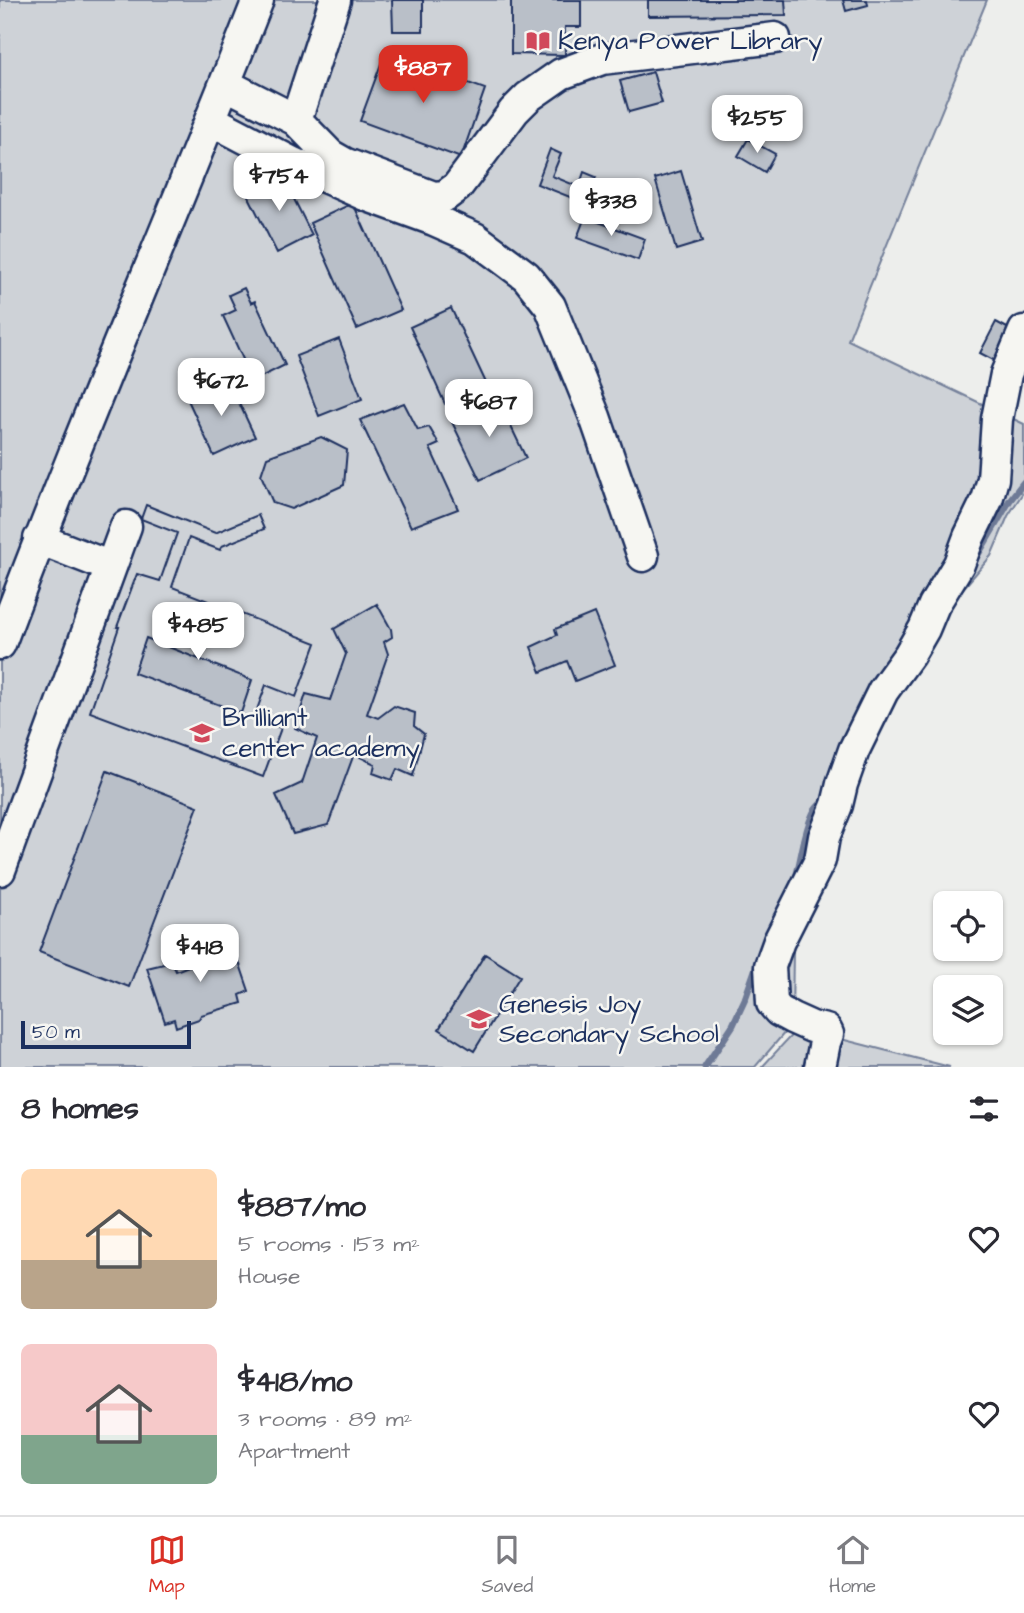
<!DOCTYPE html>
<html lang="en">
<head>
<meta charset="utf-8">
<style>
  :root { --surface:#fff; --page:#f2f2f3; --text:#2b2b33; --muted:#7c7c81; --line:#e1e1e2; --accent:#d93025 }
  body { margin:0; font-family:"Architects Daughter",sans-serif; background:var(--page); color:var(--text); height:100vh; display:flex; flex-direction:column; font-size:26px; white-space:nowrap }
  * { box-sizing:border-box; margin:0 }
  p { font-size:23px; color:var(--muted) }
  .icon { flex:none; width:38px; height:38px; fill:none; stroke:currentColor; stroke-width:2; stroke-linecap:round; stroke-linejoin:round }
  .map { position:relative; height:1067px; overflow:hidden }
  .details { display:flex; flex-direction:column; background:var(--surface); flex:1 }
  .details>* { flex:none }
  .controls { position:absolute; left:933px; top:891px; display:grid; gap:14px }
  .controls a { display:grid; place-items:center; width:70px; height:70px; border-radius:10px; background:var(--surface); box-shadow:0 2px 5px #0004; font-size:35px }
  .scale { position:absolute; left:21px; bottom:18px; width:170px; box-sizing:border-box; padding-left:7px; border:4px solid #1b2f5e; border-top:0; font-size:19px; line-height:24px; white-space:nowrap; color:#1b2f5e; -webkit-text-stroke:5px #f6f6f2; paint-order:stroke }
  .price { position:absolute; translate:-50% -60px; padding:0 16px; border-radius:14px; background:#fff; color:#222; font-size:23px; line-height:46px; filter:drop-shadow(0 2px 4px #0008) }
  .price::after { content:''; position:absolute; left:50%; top:42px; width:21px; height:16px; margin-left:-10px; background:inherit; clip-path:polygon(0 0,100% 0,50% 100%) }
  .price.current { background:var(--accent); color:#fff }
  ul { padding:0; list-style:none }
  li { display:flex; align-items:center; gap:21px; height:175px; padding:0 21px }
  li span { display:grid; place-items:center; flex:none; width:196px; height:140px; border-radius:10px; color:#555 }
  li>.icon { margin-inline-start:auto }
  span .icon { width:84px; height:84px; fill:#fffc; stroke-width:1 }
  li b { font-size:30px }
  h2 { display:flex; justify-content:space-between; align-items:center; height:84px; padding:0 21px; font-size:30px }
  .tabs { display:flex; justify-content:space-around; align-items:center; height:98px; border-top:2px solid var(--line); background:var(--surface); font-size:19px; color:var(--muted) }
  .tabs a { display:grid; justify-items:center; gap:4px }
  .tabs .current { color:var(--accent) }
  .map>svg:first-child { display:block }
</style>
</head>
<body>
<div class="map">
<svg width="1024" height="1067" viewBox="0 0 1024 1067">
  <rect width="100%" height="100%" fill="#edeeec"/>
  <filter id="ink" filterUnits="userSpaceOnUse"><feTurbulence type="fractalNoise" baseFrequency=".0143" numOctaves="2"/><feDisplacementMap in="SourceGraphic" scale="14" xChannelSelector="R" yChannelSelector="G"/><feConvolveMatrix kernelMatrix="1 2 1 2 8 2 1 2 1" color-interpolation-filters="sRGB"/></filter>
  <g filter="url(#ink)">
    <path fill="#ced2d7" stroke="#74809a" stroke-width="2" d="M0 0H987L848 340 1024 424V491L1008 516 991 556 901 661 868 731 793 949 792 1024 755 1067H0Z
      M798 1028 950 1067H762Z"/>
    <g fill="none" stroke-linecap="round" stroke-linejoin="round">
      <path stroke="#6e7a96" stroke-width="7" d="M973 563 1010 500 1024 482
        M795 881C802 859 803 835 813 814 816 807 823 803 827 796
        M705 1067 733 1025 745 999 758 962"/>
    </g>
    <path fill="#b9bfc8" stroke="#1b2f5e" stroke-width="2" fill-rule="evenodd" d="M392 0H423V31H393Z
      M511 0H581V27H565V55L511 54Z
      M648 0H785L786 15 648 16Z
      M843 0H867L868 5 846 11Z
      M385 53 485 89 461 158 360 121Z
      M653 72 662 103 629 112 620 81Z
      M748 139 775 154 765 172 738 156Z
      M550 149 561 154 552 176 579 187 584 172 596 177 585 203 537 184Z
      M681 171 702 242 676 250 655 179Z
      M281 173 312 235 277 253 246 191Z
      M353 203 401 310 357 329 310 223Z
      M585 217 645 239 638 260 577 238Z
      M244 288 251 303 255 301 285 365 253 381 223 316 236 310 229 295Z
      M451 308 487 385 445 404 410 327Z
      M996 322 1013 331 997 362 980 353Z
      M339 339 362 399 319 416 296 356Z
      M228 379 255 437 214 456 187 398Z
      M497 397 526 458 480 480 451 420Z
      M404 403 418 430 429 427 439 444 430 448 458 509 411 527 360 420Z
      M321 437 347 450 344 485 291 509 273 503 261 475 267 457Z
      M146 505 215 533 258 515 264 529 222 546 220 550 189 538 172 587 316 643 296 697 266 685 254 718 281 728 263 777 90 712 119 627H117L137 574 160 581 177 533 141 519ZM146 638 252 680 241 713 134 673Z
      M146 505 215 533 258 515 264 529 222 546 220 550 189 538 172 587 316 643 296 697 266 685 254 718 281 728 263 777 90 712 119 627H117L137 574 160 581 177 533 141 519Z
      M377 604 391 629 392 637 384 642 388 654 367 714 378 718 394 706 415 713 414 726 424 734 413 776 397 769 392 780 373 773 375 764 354 754 328 825 293 834 276 795 302 783 317 738 295 728 306 694 330 700 346 654 334 629Z
      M594 613 615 665 575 681 567 661 541 672 531 647 557 635 555 629Z
      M107 771 198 806 129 987 39 952Z
      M231 938 249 991 240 995 242 1003 201 1015 199 1019 176 1027 174 1019 165 1022 147 968 172 962 176 971 204 960 200 946Z
      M485 954 520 976 474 1051 439 1029Z"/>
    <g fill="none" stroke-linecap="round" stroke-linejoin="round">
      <g stroke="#1b2f5e" stroke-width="35">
        <path id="minor" d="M225 84 296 120 330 155 344 163 434 197 445 196 457 187 514 111 528 97 561 74 602 59 775 38
          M211 120 293 163 365 195 434 220 475 238 526 276 550 306 595 417 643 556
          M296 120 335 0
          M39 539 111 567
          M0 644C81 427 174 215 258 0
          M0 870 126 526
          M820 1067 825 1042 828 1034 826 1030 812 1027 792 1018 779 1011 772 1003 770 966 779 941 820 860 824 837 837 805 842 784 854 750 883 691 909 655 924 629 934 605 959 564 969 537 987 500 993 479 997 419 1006 374 1024 331"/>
      </g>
      <use href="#minor" stroke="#f6f6f2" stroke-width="30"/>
    </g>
  </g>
  <defs>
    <g id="library-bare" transform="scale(1.89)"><path d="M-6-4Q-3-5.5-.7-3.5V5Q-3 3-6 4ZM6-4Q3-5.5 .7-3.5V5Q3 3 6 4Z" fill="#d1495b" stroke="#f6f6f2" stroke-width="2.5" paint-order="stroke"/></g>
    <g id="school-bare" transform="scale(1.89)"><path d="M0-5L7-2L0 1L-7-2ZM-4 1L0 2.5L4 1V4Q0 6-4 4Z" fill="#d1495b" stroke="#f6f6f2" stroke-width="2.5" paint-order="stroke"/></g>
  </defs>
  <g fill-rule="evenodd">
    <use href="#library-bare" x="538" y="41"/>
    <use href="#school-bare" x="202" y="733"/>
    <use href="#school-bare" x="479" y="1019"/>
  </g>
  <g text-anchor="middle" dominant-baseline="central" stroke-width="5" stroke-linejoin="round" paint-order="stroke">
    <g font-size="26" fill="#1b2f5e" stroke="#f6f6f2" text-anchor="start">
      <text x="558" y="41">Kenya Power Library</text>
      <text x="222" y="718">Brilliant<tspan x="222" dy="30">center academy</tspan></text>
      <text x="499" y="1004">Genesis Joy<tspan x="499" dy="30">Secondary School</tspan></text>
    </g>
  </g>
</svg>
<div class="controls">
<a><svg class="icon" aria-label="locate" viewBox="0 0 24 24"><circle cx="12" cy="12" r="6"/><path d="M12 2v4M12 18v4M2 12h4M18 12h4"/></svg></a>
<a><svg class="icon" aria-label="layers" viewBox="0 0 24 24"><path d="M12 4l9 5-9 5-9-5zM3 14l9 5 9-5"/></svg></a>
</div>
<div class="scale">50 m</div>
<b class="price current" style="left:423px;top:105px">$887</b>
<b class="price" style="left:757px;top:155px">$255</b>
<b class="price" style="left:279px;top:213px">$754</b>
<b class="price" style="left:611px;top:238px">$338</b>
<b class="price" style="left:221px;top:418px">$672</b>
<b class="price" style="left:489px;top:439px">$687</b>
<b class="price" style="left:198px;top:662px">$485</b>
<b class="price" style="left:200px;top:984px">$418</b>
</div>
<section class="details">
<h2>8 homes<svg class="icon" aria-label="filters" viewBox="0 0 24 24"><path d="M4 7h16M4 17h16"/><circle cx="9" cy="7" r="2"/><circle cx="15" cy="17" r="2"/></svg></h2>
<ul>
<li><span style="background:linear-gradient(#ffd9b3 65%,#b9a48a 0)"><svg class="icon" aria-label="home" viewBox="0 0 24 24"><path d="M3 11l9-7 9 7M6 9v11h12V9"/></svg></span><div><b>$887/mo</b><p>5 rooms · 153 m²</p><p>House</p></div><svg class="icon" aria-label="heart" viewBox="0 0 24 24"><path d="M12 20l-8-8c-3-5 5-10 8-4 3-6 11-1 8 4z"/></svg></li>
<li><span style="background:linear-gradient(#f6c9c9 65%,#7fa58c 0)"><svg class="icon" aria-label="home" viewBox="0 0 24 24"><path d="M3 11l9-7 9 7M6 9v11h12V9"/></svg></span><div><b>$418/mo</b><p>3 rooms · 89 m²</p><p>Apartment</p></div><svg class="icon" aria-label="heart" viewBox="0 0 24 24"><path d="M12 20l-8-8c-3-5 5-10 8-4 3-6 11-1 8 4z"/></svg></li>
</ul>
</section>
<nav class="tabs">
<a class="current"><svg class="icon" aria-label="map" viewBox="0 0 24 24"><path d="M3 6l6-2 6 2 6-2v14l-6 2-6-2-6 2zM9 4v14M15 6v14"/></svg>Map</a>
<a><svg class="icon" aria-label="saved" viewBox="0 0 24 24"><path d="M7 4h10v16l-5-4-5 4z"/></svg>Saved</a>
<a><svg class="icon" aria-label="home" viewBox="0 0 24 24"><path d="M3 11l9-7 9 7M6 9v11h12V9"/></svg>Home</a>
</nav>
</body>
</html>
